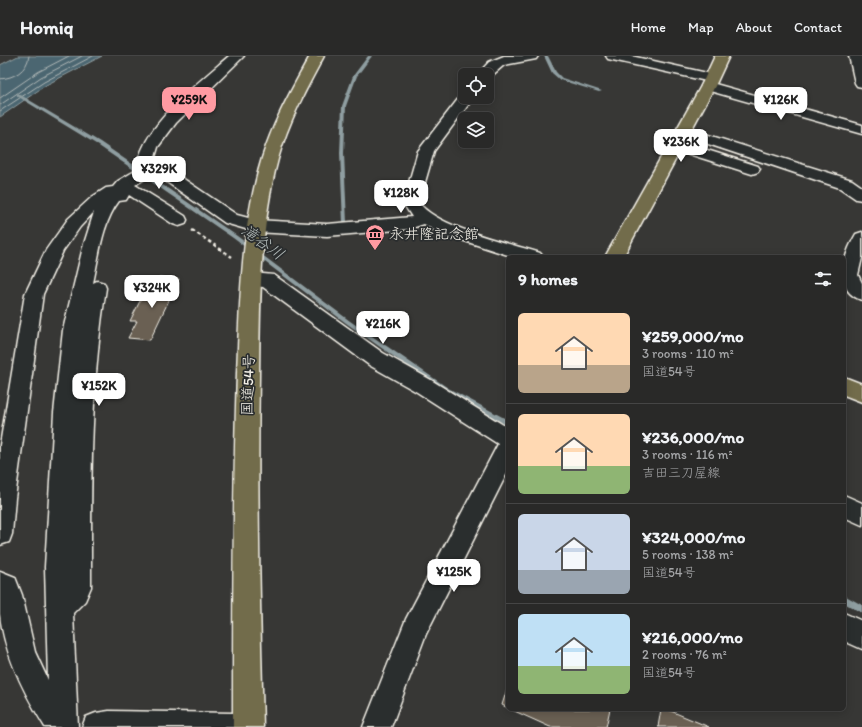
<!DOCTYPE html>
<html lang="en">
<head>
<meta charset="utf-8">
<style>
  :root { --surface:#292928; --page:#313130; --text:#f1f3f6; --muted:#a5a6a8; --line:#454545; --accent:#ff9aa2 }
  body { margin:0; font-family:Itim,"Klee One",sans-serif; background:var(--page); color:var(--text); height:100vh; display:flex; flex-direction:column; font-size:15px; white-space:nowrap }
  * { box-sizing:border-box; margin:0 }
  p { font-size:13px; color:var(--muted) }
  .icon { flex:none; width:22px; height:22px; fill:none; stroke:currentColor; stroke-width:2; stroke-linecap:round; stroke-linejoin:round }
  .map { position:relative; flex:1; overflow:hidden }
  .drawer { position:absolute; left:506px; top:199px; width:340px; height:456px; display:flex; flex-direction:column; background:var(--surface); border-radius:6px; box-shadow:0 2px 10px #0003,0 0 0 1px var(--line) }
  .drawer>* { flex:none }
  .buttons { position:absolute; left:458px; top:12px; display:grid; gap:8px }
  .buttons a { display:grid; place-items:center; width:36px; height:36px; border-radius:6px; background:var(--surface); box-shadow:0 2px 10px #0003,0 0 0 1px var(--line); font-size:20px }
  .price { position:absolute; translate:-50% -34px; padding:0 9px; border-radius:8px; background:#fff; color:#222; font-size:13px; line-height:26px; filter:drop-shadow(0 1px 2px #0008) }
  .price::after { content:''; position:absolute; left:50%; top:24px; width:12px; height:9px; margin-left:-6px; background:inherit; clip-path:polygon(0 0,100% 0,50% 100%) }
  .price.active { background:var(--accent); color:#111 }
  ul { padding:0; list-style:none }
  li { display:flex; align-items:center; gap:12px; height:100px; padding:0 12px }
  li+li { border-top:1px solid var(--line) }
  li span { display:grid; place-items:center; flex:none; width:112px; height:80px; border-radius:6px; color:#555 }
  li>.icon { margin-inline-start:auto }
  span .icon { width:48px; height:48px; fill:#fffc; stroke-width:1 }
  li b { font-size:17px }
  h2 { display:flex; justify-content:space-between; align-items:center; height:48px; padding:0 12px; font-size:17px }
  header { display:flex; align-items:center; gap:24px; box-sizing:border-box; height:56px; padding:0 20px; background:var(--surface); border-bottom:1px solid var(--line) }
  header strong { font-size:19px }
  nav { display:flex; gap:22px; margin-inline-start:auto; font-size:14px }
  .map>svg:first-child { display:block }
</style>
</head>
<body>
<header>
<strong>Homiq</strong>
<nav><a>Home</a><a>Map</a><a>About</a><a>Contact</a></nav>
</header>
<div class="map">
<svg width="862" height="671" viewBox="0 0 862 671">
  <rect width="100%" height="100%" fill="#373735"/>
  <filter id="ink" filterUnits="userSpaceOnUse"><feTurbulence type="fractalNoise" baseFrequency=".025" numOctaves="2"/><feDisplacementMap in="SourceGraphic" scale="8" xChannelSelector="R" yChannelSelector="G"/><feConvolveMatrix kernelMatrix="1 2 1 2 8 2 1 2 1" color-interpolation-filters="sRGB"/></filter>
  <g filter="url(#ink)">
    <path fill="#4c6671" stroke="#8f9ea1" d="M18 0H102L46 29 0 61V9Z"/>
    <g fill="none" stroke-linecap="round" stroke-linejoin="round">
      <path stroke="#b1b9b8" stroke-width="1" d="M0 23C14 22 27 15 29 0
        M0 42 38 16 69 0
        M0 49 41 21 82 0
        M0 55 44 26 93 0"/>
      <path fill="#8f9ea1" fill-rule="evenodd" d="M368 0H372L357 20 346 50 344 97 347 167 345 169 343 167 340 97 342 50 353 20Z
        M544 0H548L556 16 562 22 602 35 599 36 560 24 552 17Z
        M17 38H19L100 86 237 180 350 265 448 332 508 364V370L444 336 346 267 233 182 96 88 17 40Z
        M844 539 862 549V557L844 547Z"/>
    </g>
    <path fill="#6b6052" stroke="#f4f1e8" d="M159 221 179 223 150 284 128 282 137 265H130L143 239H150Z
      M508 630V652L502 649Z
      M510 653H610L606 671H550Z
      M661 653H666L709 671H658Z"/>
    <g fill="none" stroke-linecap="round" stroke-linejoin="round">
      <g stroke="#f4f1e8" stroke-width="3">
        <path id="minor" d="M229 0H244L176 67 158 91 155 101 160 107 237 159 256 164 327 168 412 161 403 147 418 95 462 38 465 37V41H474L434 95 419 147C438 172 509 187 540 197L543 201H514L437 176 424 168 409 173 327 180 256 176 225 167 154 117 135 129 185 160 187 164 185 168 179 170 173 168 129 139 126 144 119 145C102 167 99 200 93 227L97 225 104 227 106 232C90 331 91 431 91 531L85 545 73 557 78 671H45C24 637 4 598 0 558 0 544 0 529 0 515L15 521 22 539 35 596 48 624 45 511 54 357 63 274 83 191 94 156 80 171 63 195 43 238 15 442 12 478 9 486 0 489V389L25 238 46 194 68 163 92 141 106 132 113 131 118 125 145 109 139 102C151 63 199 26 229 0Z
          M504 0H538L536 3 504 9 489 22H487V19H477L489 6Z
          M606 0H631L716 19 718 22 716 25 711 26 608 3Z
          M849 0H862V31L857 30 855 27Z
          M708 26 862 69V78L703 33 701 30 703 27Z
          M683 71 852 124 862 131V144L856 143 840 132 678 78 676 75 678 72Z
          M675 84 758 110 760 113 758 116 752 118 670 92 667 89 670 86Z
          M862 176V202L858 219 862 227V244C832 235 844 198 856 178Z
          M252 217 274 219 383 297 431 324 508 372V415L426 578 391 671H363L406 563 498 388 417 336 369 309 263 231 245 229 243 224 245 219Z
          M844 439 862 447V469L844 461Z
          M844 557 862 565V593L844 585Z
          M109 655 233 657 243 661 247 671H82L86 661 96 657Z"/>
      </g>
      <g stroke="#f4f1e8" stroke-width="3">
        <path id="major" d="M715 0H729L715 30 623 201H605L701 30Z
          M844 321 862 328V346L844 339Z"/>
      </g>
      <g stroke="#f4f1e8" stroke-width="3">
        <path id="highway" d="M310 0H324C306 33 288 67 278 103 259 174 260 249 259 321 257 438 260 554 263 671H233C233 553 233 435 237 317 240 246 241 171 262 102 273 66 292 33 310 0Z"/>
      </g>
      <path stroke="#f4f1e8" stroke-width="2.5" stroke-dasharray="3.5 3" stroke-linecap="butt" d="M192 174 232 201"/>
      <use href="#minor" fill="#2a2d2e" fill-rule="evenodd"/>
      <use href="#major" fill="#726c4b" fill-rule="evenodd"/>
      <use href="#highway" fill="#726c4b" fill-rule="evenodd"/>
    </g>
  </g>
  <defs>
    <g id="museum-pin" transform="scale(1)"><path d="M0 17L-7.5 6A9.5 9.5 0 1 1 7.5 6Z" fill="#ff9aa2" stroke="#2a2d2e"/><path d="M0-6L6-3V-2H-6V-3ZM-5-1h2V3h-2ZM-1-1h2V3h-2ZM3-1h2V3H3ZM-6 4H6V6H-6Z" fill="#111"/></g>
  </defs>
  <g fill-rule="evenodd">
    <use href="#museum-pin" x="375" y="178"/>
  </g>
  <g text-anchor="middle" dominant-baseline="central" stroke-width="3.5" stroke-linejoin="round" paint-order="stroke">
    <g font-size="15" fill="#f4f1e8" stroke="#2a2d2e" text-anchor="start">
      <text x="389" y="178">永井隆記念館</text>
    </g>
    <g font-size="15" fill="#f4f1e8" stroke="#2a2d2e">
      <text transform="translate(248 329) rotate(-88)">国道54号</text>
    </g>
    <g font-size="16" font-style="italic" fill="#b1b9b8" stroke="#2a2d2e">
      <text transform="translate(263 186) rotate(36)">滝谷川</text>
    </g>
  </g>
</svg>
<div class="buttons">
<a><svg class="icon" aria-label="locate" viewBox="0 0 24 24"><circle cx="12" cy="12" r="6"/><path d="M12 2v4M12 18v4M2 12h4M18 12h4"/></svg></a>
<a><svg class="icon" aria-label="layers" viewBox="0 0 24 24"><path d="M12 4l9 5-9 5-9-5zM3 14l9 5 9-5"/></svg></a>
</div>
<b class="price active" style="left:189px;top:65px">¥259K</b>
<b class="price" style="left:781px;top:65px">¥126K</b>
<b class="price" style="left:681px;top:107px">¥236K</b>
<b class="price" style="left:159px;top:134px">¥329K</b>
<b class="price" style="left:401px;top:158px">¥128K</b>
<b class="price" style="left:152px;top:253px">¥324K</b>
<b class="price" style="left:383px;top:289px">¥216K</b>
<b class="price" style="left:99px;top:351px">¥152K</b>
<b class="price" style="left:454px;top:537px">¥125K</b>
<section class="drawer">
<h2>9 homes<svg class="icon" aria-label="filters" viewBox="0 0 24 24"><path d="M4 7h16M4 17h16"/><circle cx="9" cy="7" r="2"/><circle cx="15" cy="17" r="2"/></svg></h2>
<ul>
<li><span style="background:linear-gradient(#ffd9b3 65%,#b9a48a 0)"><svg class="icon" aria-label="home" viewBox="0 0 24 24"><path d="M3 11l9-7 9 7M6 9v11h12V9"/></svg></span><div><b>¥259,000/mo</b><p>3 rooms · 110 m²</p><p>国道54号</p></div></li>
<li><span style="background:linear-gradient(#ffd9b3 65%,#8fb573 0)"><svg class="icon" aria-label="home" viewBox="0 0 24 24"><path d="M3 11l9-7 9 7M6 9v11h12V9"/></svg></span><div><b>¥236,000/mo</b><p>3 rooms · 116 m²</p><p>吉田三刀屋線</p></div></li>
<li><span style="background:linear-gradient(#c9d6e8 70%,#9aa5b1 0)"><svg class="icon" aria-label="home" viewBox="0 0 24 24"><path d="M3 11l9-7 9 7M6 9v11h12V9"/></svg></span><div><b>¥324,000/mo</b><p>5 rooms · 138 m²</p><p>国道54号</p></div></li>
<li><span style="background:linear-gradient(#bfe0f5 65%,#8fb573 0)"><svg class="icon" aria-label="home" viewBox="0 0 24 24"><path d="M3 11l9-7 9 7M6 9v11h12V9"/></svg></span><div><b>¥216,000/mo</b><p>2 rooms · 76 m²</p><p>国道54号</p></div></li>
</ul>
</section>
</div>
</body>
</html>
